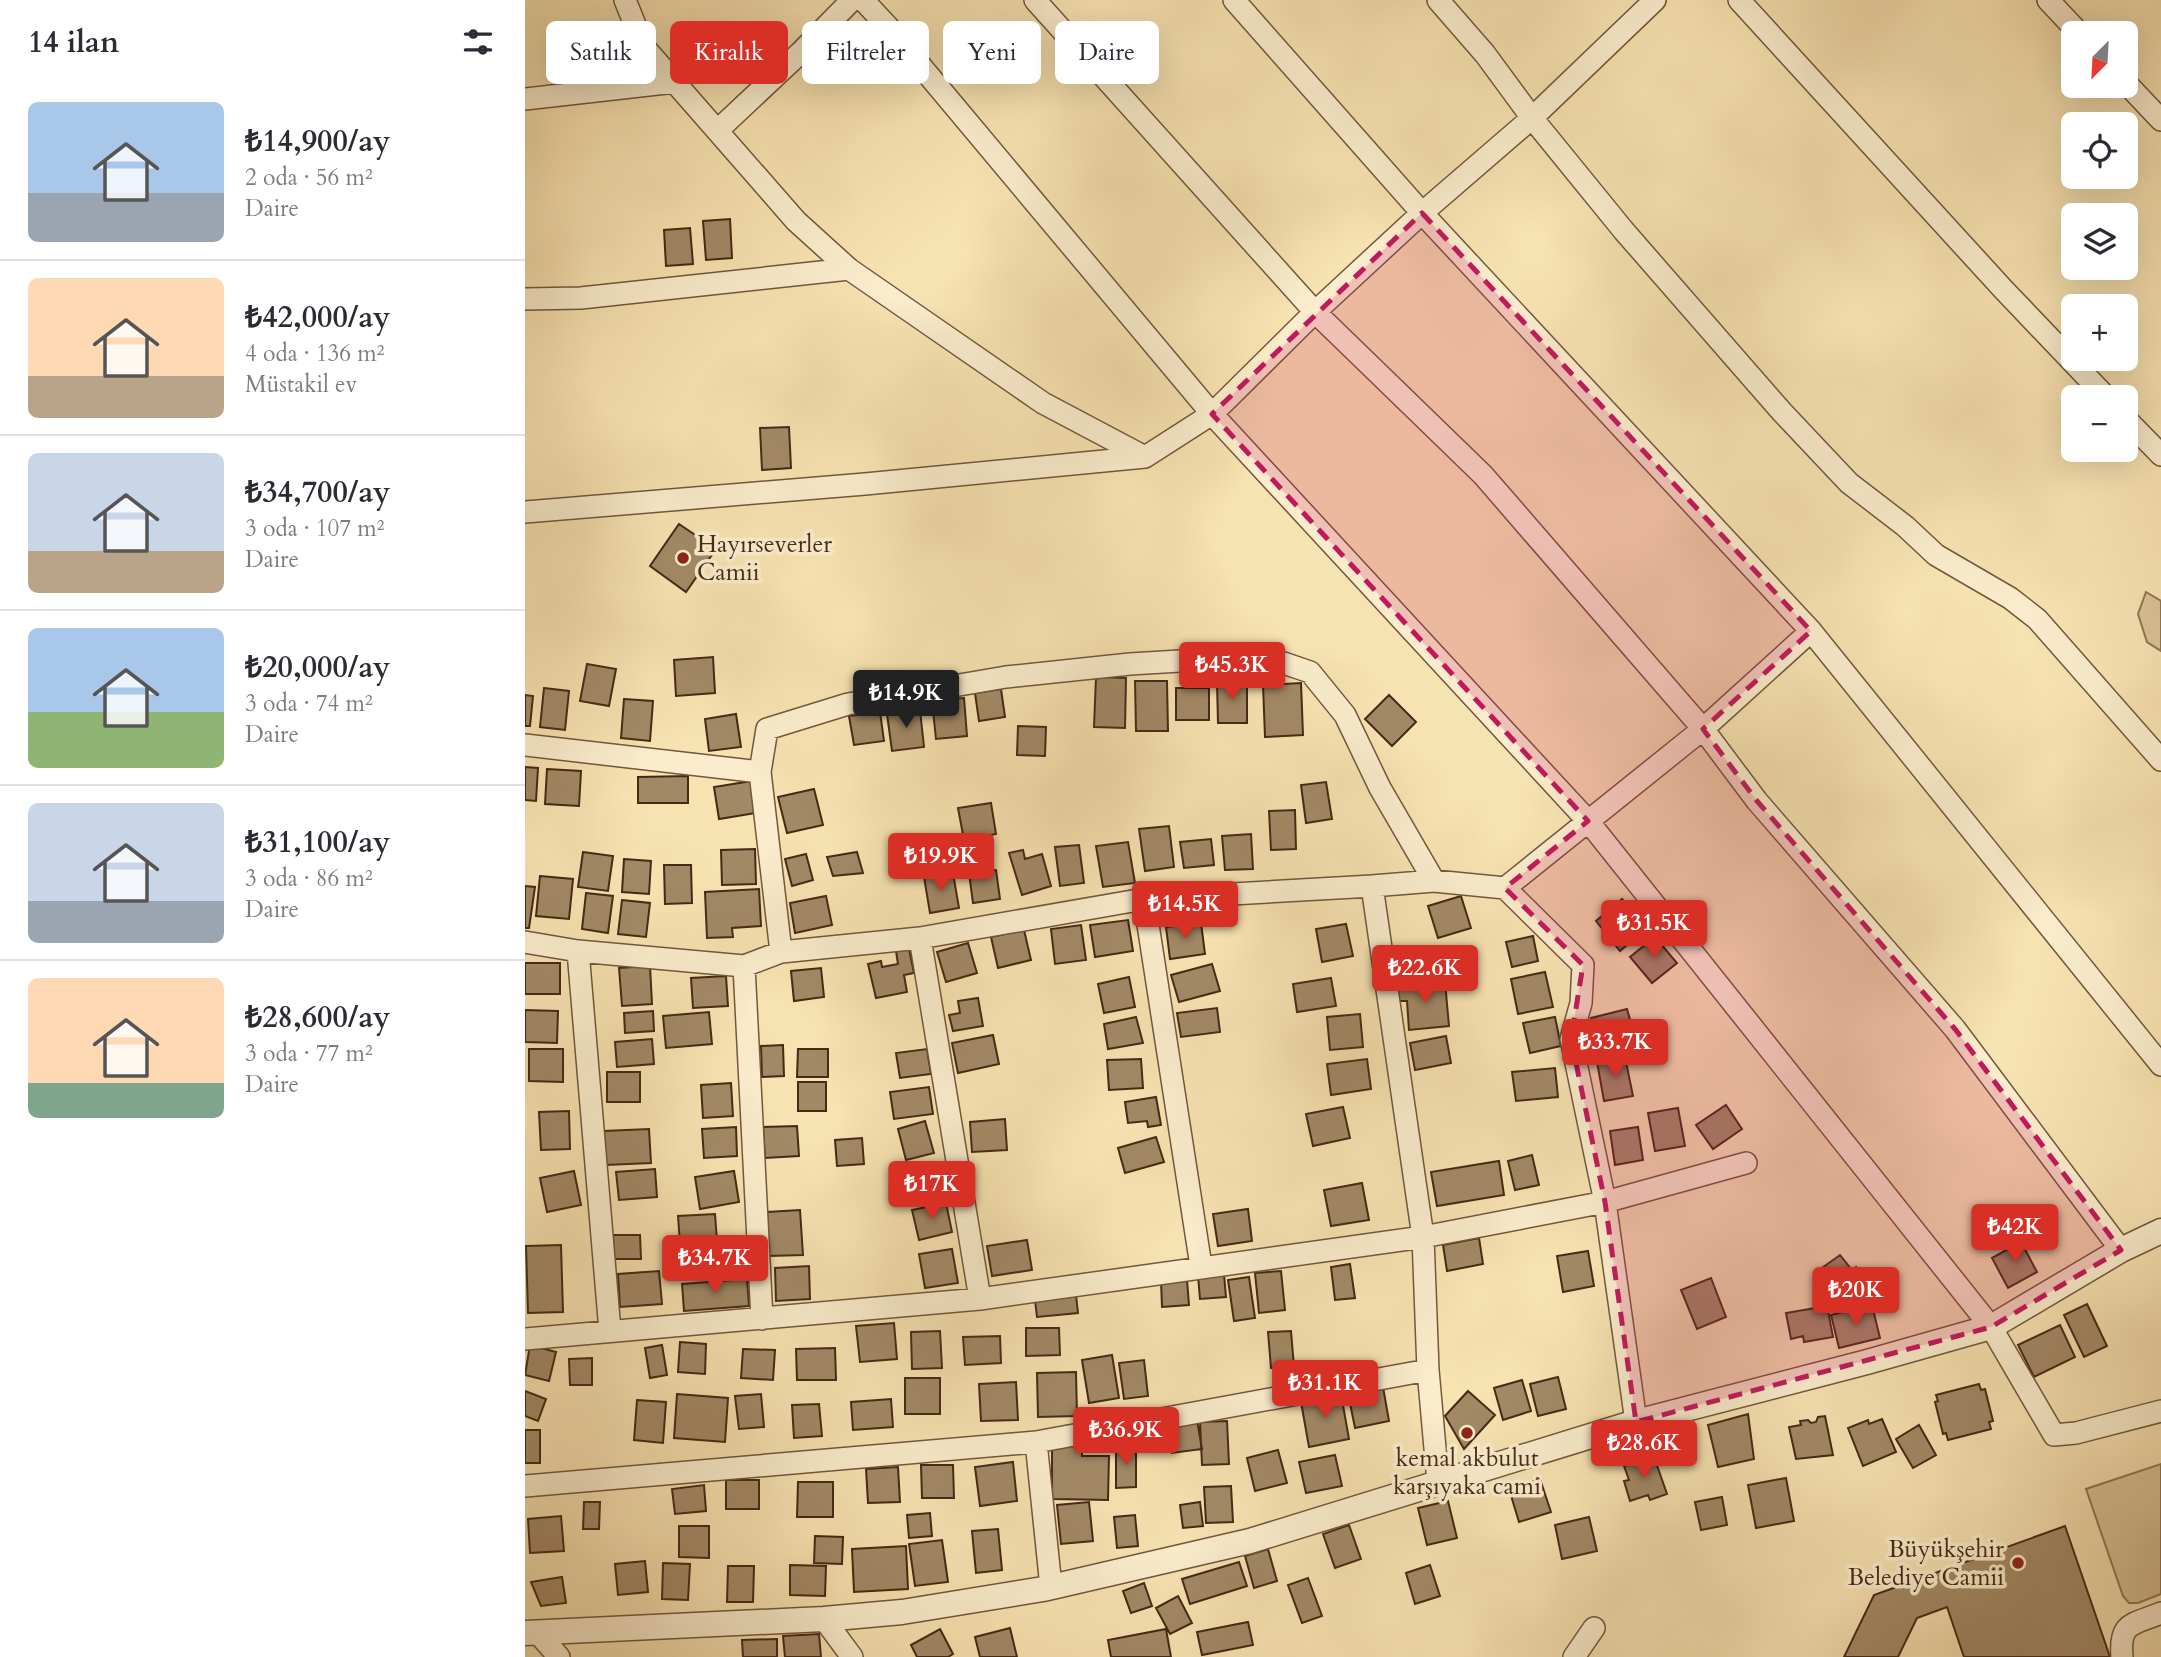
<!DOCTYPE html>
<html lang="tr">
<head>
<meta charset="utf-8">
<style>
  :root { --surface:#fff; --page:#f2f2f3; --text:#2b2b33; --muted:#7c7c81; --line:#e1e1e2; --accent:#d93025 }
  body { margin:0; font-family:Cardo,serif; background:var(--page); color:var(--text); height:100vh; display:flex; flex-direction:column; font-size:26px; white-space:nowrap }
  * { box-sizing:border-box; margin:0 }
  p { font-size:23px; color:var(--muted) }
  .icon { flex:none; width:38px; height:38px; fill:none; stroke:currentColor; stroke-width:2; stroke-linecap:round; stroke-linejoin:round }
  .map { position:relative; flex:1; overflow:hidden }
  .details { display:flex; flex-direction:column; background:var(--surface); width:525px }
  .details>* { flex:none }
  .banner { position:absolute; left:21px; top:21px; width:665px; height:63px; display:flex; gap:14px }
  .needle { width:46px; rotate:204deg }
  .tools { position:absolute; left:1536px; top:21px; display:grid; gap:14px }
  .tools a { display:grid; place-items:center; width:77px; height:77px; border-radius:10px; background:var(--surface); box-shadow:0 7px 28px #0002; font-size:35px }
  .price { position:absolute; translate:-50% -60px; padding:0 16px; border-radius:7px; background:var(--accent); color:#fff; font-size:23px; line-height:46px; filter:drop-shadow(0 2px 4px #0008) }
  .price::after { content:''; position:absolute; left:50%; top:42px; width:21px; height:16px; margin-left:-10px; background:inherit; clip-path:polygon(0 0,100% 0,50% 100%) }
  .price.on { background:#222; color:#fff }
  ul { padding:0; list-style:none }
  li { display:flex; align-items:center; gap:21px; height:175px; padding:0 28px }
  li+li { border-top:2px solid var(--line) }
  li span { display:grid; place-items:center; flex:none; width:196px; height:140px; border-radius:10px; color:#555 }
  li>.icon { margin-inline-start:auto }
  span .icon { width:84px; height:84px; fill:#fffc; stroke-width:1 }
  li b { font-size:30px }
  h2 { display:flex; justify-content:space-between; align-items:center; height:84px; padding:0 28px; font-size:30px }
  .tag { padding:0 24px; border-radius:10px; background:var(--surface); box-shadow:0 7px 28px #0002; font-size:24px; line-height:63px }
  .tag.on { background:var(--accent); color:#fff }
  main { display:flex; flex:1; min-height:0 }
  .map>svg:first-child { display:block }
</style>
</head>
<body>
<main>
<section class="details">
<h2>14 ilan<svg class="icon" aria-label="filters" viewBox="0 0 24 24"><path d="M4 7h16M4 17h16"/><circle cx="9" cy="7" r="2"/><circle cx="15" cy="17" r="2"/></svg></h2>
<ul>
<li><span style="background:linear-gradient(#a9c7e8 65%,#9aa5b1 0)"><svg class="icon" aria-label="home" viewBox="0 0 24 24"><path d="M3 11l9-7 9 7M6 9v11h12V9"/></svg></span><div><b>₺14,900/ay</b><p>2 oda · 56 m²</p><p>Daire</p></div></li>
<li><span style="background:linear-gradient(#ffd9b3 70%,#b9a48a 0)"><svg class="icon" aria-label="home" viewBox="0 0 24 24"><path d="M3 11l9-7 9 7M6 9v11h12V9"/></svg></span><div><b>₺42,000/ay</b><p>4 oda · 136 m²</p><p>Müstakil ev</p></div></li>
<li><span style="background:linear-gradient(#c9d6e8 70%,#b9a48a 0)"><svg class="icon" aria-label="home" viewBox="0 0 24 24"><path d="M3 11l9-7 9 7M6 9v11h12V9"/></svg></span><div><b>₺34,700/ay</b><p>3 oda · 107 m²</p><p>Daire</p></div></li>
<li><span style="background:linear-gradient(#a9c7e8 60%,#8fb573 0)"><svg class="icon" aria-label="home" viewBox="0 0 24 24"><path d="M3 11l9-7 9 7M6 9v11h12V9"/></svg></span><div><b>₺20,000/ay</b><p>3 oda · 74 m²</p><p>Daire</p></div></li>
<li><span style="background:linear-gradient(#c9d6e8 70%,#9aa5b1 0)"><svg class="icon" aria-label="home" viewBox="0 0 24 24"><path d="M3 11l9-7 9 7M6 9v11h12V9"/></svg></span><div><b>₺31,100/ay</b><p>3 oda · 86 m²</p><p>Daire</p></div></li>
<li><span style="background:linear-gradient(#ffd9b3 75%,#7fa58c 0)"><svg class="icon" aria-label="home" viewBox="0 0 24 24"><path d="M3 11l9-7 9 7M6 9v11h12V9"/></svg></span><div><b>₺28,600/ay</b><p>3 oda · 77 m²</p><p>Daire</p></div></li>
</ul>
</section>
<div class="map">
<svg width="1636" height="1657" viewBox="0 0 1636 1657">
  <rect width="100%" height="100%" fill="#f7e2b1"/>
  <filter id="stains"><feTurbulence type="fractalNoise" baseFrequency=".00286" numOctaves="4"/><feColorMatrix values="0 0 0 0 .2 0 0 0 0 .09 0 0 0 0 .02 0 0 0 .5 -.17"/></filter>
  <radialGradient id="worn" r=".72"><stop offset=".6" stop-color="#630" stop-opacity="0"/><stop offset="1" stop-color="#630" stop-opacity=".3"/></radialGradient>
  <path fill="#d9c396" stroke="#907656" stroke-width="2" d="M1621 592 1636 601V651L1622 642 1613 614Z
    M1636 1464V1594L1613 1603H1604L1598 1596 1561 1489Z"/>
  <path fill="#a28966" stroke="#462915" stroke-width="2" d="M205 219 207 258 181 260 178 221Z
    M165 228 168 264 141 266 139 230Z
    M264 427 266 468 237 470 235 428Z
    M154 524 191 549 161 592 125 566Z
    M188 657 190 693 151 696 149 660Z
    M62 664 91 669 84 706 55 701Z
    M571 677 601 678 600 728 569 727Z
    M610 681H642L643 731H611Z
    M722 681V723H693L692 682Z
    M776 683 778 735 740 737 738 685Z
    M19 688 44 691 40 730 15 727Z
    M651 688H684V720H651Z
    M476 689 480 717 454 721 450 693Z
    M0 695 8 696 5 726H0Z
    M864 695 891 722 867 746 840 719Z
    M439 698 442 736 411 739 407 701Z
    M99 699 128 701 125 741 96 738Z
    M395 710 399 747 367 751 362 714Z
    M355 712 359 741 329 745 324 716Z
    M211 714 216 747 184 751 180 719Z
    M493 726 521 727 520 756 492 755Z
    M0 767 13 768 11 801 0 800Z
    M22 769 56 771 54 806 20 804Z
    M163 776V803H113V777Z
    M227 781 231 813 194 819 189 787Z
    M801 782 807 819 781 823 776 785Z
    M289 789 298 825 262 833 253 797Z
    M466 803 471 834 439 840 433 808Z
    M770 810 771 849 746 850 744 811Z
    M644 826 649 867 620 871 614 829Z
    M726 834 728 869 700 870 697 836Z
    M686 839 689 865 659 868 655 842Z
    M603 842 610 883 578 887 571 846Z
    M554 845 559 883 535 886 530 847Z
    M230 849 231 884 197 885 196 850Z
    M498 850 500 859 517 854 526 886 497 895 484 853Z
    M58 852 88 856 83 891 53 887Z
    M332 852 338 873 308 876 302 857Z
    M281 854 288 880 267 886 260 859Z
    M99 859 126 861 124 894 97 892Z
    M139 865H166L167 903 140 904Z
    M471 870 475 899 448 903 444 873Z
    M428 873 434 908 405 913 399 877Z
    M15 876 48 879 44 919 11 916Z
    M0 886 10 887 4 928H0Z
    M234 889 236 926 207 928 208 937 182 938 180 892Z
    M61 893 88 896 83 933 57 929Z
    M301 896 307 925 270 933 265 903Z
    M936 896 946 928 913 938 903 906Z
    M1097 899 1122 928 1095 951 1071 921Z
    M97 900 125 903 121 937 93 934Z
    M603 920 608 951 570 957 565 925Z
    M676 923 680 954 645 959 641 927Z
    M821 924 828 956 797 962 791 929Z
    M556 925 561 960 530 964 526 929Z
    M499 930 506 960 473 968 466 937Z
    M1008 936 1013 961 987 967 981 942Z
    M1130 937 1152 963 1127 983 1105 957Z
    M443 943 452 973 421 982 412 952Z
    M384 949 389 973 379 975 382 992 351 998 343 964 356 961 357 967 373 964 371 951Z
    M0 963H35V994H0Z
    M687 964 695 991 654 1002 646 975Z
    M125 966 127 1004 97 1006 94 968Z
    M296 968 299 997 269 1001 266 971Z
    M1020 972 1028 1007 993 1014 986 979Z
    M201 976 203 1006 168 1008 166 978Z
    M604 977 610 1007 579 1013 573 984Z
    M806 978 811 1006 772 1012 768 984Z
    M920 982 924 1026 884 1030 882 1001H872L870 986Z
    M453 998 458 1026 428 1031 424 1015 435 1013 433 1001Z
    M692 1008 695 1032 656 1037 652 1013Z
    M1102 1009 1111 1041 1075 1050 1066 1018Z
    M0 1010 33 1011 32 1043 0 1042Z
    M128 1011 129 1031 100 1033 99 1013Z
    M184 1012 187 1044 141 1048 138 1016Z
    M835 1014 838 1047 805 1050 802 1017Z
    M611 1017 618 1043 583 1049 579 1024Z
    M1030 1017 1036 1046 1005 1053 998 1023Z
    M468 1035 474 1064 433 1073 427 1043Z
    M921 1036 926 1063 890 1070 885 1043Z
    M127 1039 129 1064 92 1067 90 1042Z
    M258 1045 259 1076 237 1077 236 1046Z
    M4 1049H38V1082L4 1081Z
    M273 1049H303V1077H272Z
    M402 1049 406 1074 375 1078 371 1053Z
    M1100 1057 1108 1096 1079 1101 1072 1062Z
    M616 1059 618 1088 584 1090 582 1060Z
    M842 1059 846 1089 806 1095 802 1064Z
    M1030 1068 1033 1097 991 1101 987 1072Z
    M82 1072H115V1102H82Z
    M273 1082H301V1111H273Z
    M206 1083 208 1116 178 1118 176 1085Z
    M404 1087 408 1114 369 1119 365 1092Z
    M631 1097 636 1125 623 1127 622 1121 603 1123 600 1102Z
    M1201 1105 1217 1129 1188 1149 1171 1125Z
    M818 1107 825 1138 788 1146 781 1114Z
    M1153 1108 1160 1146 1130 1151 1123 1113Z
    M44 1111 45 1149 16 1150 14 1112Z
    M480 1119 482 1150 447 1152 445 1122Z
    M400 1121 409 1153 381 1160 373 1129Z
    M272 1126 274 1156 240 1158 238 1127Z
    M211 1127 212 1156 179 1158 177 1129Z
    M1113 1127 1118 1160 1090 1165 1085 1131Z
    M124 1129 126 1163 81 1165 79 1131Z
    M631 1137 639 1162 600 1173 593 1148Z
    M337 1138 339 1164 312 1166 310 1140Z
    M1007 1155 1014 1185 990 1190 983 1161Z
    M974 1161 979 1195 912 1206 906 1172Z
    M413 1166 418 1196 383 1204 380 1173Z
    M130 1169 132 1197 94 1200 91 1172Z
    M49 1171 56 1205 22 1212 15 1178Z
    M209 1171 214 1202 175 1209 170 1177Z
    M837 1183 844 1220 806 1226 799 1190Z
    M421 1203 427 1232 394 1240 387 1210Z
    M723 1209 727 1241 693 1246 688 1214Z
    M275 1210 278 1255 244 1256 242 1212Z
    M190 1214 192 1241 155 1244 153 1216Z
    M88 1235H115L116 1259H89Z
    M954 1238 958 1264 922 1271 918 1245Z
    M1494 1238 1512 1272 1483 1288 1467 1258 1487 1247 1484 1243Z
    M502 1240 507 1270 467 1276 462 1246Z
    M36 1245 38 1312 3 1313 1 1246Z
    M195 1246 198 1275 159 1278 157 1249Z
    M427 1249 433 1283 400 1288 394 1254Z
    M1063 1251 1069 1286 1038 1292 1032 1256Z
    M1315 1255 1327 1270 1331 1267 1344 1284 1335 1291 1337 1293 1324 1303 1314 1290 1311 1292 1302 1281 1305 1279 1297 1268Z
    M825 1264 830 1298 810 1300 806 1267Z
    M284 1266 285 1299 251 1301 250 1268Z
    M134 1271 137 1304 95 1307 93 1274Z
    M756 1271 760 1310 734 1313 730 1273Z
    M699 1274 701 1297 675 1299 673 1276Z
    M724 1277 730 1318 709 1321 703 1280Z
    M1186 1278 1201 1317 1172 1329 1156 1290Z
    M222 1279 224 1306 159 1311 157 1284Z
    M662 1280 664 1305 637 1307 636 1281Z
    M551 1295 553 1313 512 1317 510 1300Z
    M1562 1304 1582 1346 1559 1357 1539 1315Z
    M1347 1305 1355 1338 1314 1348 1306 1315Z
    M1302 1306 1308 1337 1279 1342 1278 1336 1266 1339 1261 1313Z
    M369 1323 372 1359 335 1362 331 1326Z
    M1535 1325 1550 1357 1509 1377 1493 1345Z
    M501 1328H534L535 1355 501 1356Z
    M415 1331 417 1368 387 1369 386 1332Z
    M766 1331 769 1367 746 1368 743 1332Z
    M475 1336 476 1363 440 1365 438 1337Z
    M155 1342 181 1344 180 1374 153 1372Z
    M5 1345 31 1352 24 1381 0 1375Z
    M137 1345 142 1375 125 1378 120 1348Z
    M310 1348 311 1380H272L271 1349Z
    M218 1349 250 1350 248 1380 216 1378Z
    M587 1355 594 1398 564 1403 557 1360Z
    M67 1358V1385H45L44 1359Z
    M619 1360 623 1396 599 1399 594 1363Z
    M551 1372 552 1416 513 1417 512 1373Z
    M1033 1377 1041 1409 1013 1416 1005 1384Z
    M380 1378H415V1414H380Z
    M997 1380 1006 1411 978 1420 969 1388Z
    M491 1382 493 1420 456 1421 454 1384Z
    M1454 1384 1456 1390 1460 1389 1468 1421 1464 1422 1466 1429 1423 1440 1421 1433 1418 1434 1410 1402 1413 1401 1411 1395Z
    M858 1387 864 1421 830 1428 823 1393Z
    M0 1391 21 1399 13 1421 0 1416Z
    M943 1391 970 1415 939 1449 920 1416Z
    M152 1394 203 1398 200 1442 149 1438Z
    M236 1394 239 1427 214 1429 210 1396Z
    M816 1394 824 1439 784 1447 776 1402Z
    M366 1399 368 1427 328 1430 326 1402Z
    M112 1400 141 1402 138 1443 109 1440Z
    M294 1404 297 1436 269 1438 267 1405Z
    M1223 1414 1229 1459 1193 1467 1183 1425Z
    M1300 1416 1308 1455 1271 1459 1264 1427 1276 1425 1275 1421 1283 1420 1286 1423 1291 1422 1293 1417Z
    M1357 1419 1371 1452 1338 1466 1323 1428 1343 1420 1344 1424Z
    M672 1420 677 1449 647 1453 643 1425Z
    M702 1421 704 1464 677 1465 675 1422Z
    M1394 1425 1411 1455 1388 1468 1371 1439Z
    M0 1430H15V1463H0Z
    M527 1445H557V1456H584L583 1500 527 1499Z
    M591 1447H611V1487L591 1488Z
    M753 1450 762 1483 730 1491 722 1458Z
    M810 1455 817 1486 781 1493 774 1462Z
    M1129 1457 1142 1494 1125 1500 1123 1495 1105 1501 1099 1481 1104 1480 1099 1466Z
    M488 1462 492 1501 455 1506 450 1467Z
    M396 1465H428L429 1498H397Z
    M373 1467 375 1502 343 1503 341 1469Z
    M1261 1478 1269 1521 1231 1528 1223 1485Z
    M1015 1479 1026 1512 994 1522 984 1489Z
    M201 1480H234V1509H201Z
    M273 1482H308V1517H272Z
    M179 1485 181 1511 150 1514 147 1489Z
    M706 1486 708 1522 681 1523 679 1487Z
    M1197 1497 1202 1525 1176 1530 1170 1502Z
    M923 1501 932 1538 902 1545 893 1508Z
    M59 1502H75L74 1529H58Z
    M564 1502 568 1541 536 1544 532 1505Z
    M675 1502 678 1526 658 1528 655 1505Z
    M405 1513 407 1536 384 1538 382 1515Z
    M610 1515 613 1546 592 1548 589 1517Z
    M36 1516 39 1551 5 1553 3 1519Z
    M1064 1517 1072 1551 1037 1559 1030 1525Z
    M824 1525 836 1559 810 1568 798 1534Z
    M154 1526H184V1558L154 1557Z
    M1540 1526 1585 1657H1439L1422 1607 1392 1618 1373 1657H1319L1349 1595Z
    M473 1529 477 1570 451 1573 447 1531Z
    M290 1536 318 1537 317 1564 289 1563Z
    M417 1540 423 1582 390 1586 384 1544Z
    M381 1546 383 1589 329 1592 327 1549Z
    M743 1549 752 1581 729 1588 720 1556Z
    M120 1561 123 1592 93 1595 90 1564Z
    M714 1562 722 1586 665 1604 657 1579Z
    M138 1563 165 1564 163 1600 137 1599Z
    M265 1565 301 1566 300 1596 265 1595Z
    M905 1565 915 1596 890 1604 881 1573Z
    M203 1566H229L228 1602H202Z
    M37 1577 41 1603 16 1606 6 1582Z
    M783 1578 797 1616 777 1623 763 1585Z
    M619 1583 627 1606 606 1613 598 1591Z
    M653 1596 667 1623 645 1634 631 1608Z
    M723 1622 728 1645 677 1655 672 1632Z
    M485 1628 492 1657H455L450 1637Z
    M415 1629 428 1654 423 1657H392L386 1645Z
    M641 1629 646 1657H586L583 1640Z
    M294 1634 296 1657H260L258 1636Z
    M252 1639V1657H218L217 1640Z"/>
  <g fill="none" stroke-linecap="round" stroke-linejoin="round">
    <g stroke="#72573c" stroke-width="24">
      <path id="minor" d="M100 0 119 47 271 221 324 269 518 403 620 457
        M338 0 364 28 687 414 1063 821 1466 1327 1529 1435 1551 1433 1636 1411
        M510 0 790 312 958 475 1178 729 1232 801 1430 1029 1596 1250
        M709 0 897 213 1286 631 1636 1065
        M913 0 960 54 1007 118 1099 231 1257 412 1324 483 1380 526 1411 555 1485 598 1512 619 1636 760
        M1214 0 1478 289 1581 397
        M1523 0 1554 33
        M1601 83 1636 120
        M0 99 150 82
        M193 130 275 53 327 0
        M0 299 56 298 324 269
        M1601 419 1636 455
        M0 512 340 484 620 457 687 414 790 312 897 213 1007 118 1130 0
        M0 745 235 772
        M619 899 676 1266
        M395 938 455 1299
        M0 942 53 951 219 966 256 952 395 938 619 899 847 886
        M53 951 85 1331
        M256 952 235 772 242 729 323 704 481 677 605 664 738 656 785 672 820 715 855 788 909 881
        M219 966 237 1319
        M0 1339 455 1299 898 1237 1080 1202 1221 1163
        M903 1370 913 1482
        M1111 1422 1080 1202 1046 1039 1056 1003 1058 965 980 888 1178 729 1286 631
        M511 1442 526 1587
        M0 1486 511 1442 903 1370 898 1237 847 886 909 881 980 888
        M299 1619 327 1657
        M12 1632 34 1657
        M1049 1657 1069 1628
        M1597 1657C1594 1622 1607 1625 1636 1613"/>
    </g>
    <g stroke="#72573c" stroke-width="27">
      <path id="tertiary" d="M0 1633 299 1619 377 1612 518 1589 725 1541 1111 1422 1342 1362 1466 1327 1596 1250 1636 1231"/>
    </g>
    <use href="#minor" stroke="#faeccc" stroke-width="21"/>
    <use href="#tertiary" stroke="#faeccc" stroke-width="24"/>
  </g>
  <path fill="#c2185b" fill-opacity="0.2" stroke="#c2185b" stroke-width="5" stroke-dasharray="14 9" stroke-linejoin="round" d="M897 213 1286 631 1178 729 1232 801 1430 1029 1596 1250 1466 1327 1111 1422 1080 1202 1046 1039 1058 965 980 888 1063 821 687 414Z"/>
  <g fill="#8f2418" stroke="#faeccc" stroke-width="2.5">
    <circle cx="158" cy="558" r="7"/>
    <circle cx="942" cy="1433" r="7"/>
    <circle cx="1493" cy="1563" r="7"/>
  </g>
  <g text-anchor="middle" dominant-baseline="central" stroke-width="7" stroke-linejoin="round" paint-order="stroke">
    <g font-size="24" fill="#462915" stroke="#faeccc" text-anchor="start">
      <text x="172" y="544">Hayırseverler<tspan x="172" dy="28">Camii</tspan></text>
      <text x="942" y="1458" text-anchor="middle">kemal akbulut<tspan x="942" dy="28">karşıyaka cami</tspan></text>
      <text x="1479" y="1549" text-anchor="end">Büyükşehir<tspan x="1479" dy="28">Belediye Camii</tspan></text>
    </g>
  </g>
  <rect width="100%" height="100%" filter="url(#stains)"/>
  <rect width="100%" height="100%" fill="url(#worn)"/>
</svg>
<div class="tools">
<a><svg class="needle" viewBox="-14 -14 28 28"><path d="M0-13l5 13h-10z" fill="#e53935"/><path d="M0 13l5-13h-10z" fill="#7c7c81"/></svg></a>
<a><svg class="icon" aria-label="locate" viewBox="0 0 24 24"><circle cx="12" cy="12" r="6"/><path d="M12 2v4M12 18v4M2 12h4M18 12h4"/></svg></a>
<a><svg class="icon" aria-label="layers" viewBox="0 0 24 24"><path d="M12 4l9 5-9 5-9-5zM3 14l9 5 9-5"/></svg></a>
<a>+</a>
<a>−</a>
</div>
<b class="price" style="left:707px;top:702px">₺45.3K</b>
<b class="price on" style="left:381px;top:730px">₺14.9K</b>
<b class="price" style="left:416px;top:893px">₺19.9K</b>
<b class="price" style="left:660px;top:941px">₺14.5K</b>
<b class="price" style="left:1129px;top:960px">₺31.5K</b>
<b class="price" style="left:900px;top:1005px">₺22.6K</b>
<b class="price" style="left:1090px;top:1079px">₺33.7K</b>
<b class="price" style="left:407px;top:1221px">₺17K</b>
<b class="price" style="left:1490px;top:1264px">₺42K</b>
<b class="price" style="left:190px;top:1295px">₺34.7K</b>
<b class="price" style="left:1331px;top:1327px">₺20K</b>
<b class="price" style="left:800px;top:1420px">₺31.1K</b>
<b class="price" style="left:601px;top:1467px">₺36.9K</b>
<b class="price" style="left:1119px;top:1480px">₺28.6K</b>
<div class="banner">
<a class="tag">Satılık</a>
<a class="tag on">Kiralık</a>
<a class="tag">Filtreler</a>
<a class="tag">Yeni</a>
<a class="tag">Daire</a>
</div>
</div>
</main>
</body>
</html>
